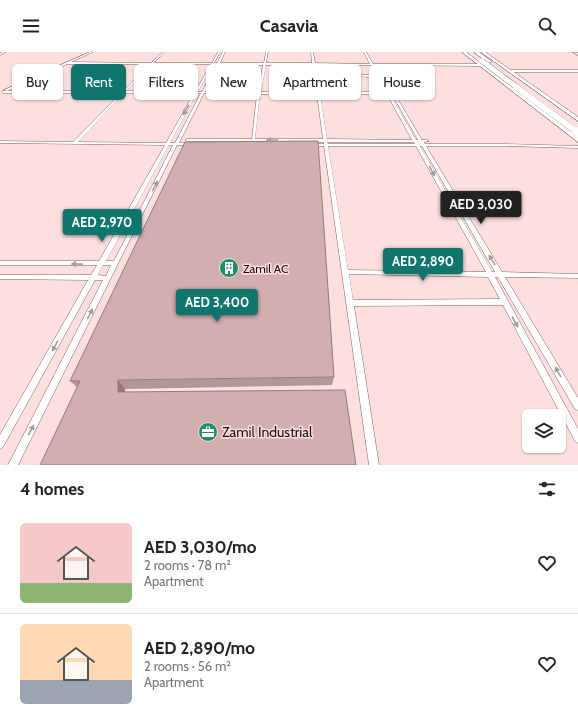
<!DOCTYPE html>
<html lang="en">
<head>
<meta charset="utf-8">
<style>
  :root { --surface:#fff; --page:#f6f6f6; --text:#222; --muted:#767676; --line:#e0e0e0; --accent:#0f766e }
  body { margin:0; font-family:Cabin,sans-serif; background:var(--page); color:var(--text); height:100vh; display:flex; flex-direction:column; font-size:15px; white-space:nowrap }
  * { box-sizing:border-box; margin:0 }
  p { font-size:13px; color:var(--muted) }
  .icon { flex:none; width:22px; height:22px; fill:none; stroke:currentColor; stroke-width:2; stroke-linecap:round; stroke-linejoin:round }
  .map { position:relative; height:413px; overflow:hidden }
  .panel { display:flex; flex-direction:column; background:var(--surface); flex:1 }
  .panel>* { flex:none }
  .banner { position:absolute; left:12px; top:12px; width:554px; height:36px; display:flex; gap:8px }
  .fabs { position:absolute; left:522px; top:357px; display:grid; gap:8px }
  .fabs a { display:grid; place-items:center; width:44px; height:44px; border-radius:6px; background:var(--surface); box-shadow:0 1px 3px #0004; font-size:20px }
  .price { position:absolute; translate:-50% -34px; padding:0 9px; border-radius:4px; background:var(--accent); color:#fff; font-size:13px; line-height:26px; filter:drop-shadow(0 1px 2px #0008) }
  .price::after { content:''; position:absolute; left:50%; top:24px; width:12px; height:9px; margin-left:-6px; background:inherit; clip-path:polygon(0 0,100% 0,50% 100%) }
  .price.selected { background:#222; color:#fff }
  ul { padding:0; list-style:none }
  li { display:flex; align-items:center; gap:12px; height:100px; padding:0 20px }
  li+li { border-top:1px solid var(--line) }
  li span { display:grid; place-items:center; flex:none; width:112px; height:80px; border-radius:6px; color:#555 }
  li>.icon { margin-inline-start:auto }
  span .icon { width:48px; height:48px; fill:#fffc; stroke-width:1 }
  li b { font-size:17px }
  h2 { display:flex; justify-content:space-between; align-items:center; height:48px; padding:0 20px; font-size:17px }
  .pill { padding:0 14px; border-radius:6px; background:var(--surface); box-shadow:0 1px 3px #0004; font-size:14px; line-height:36px }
  .pill.selected { background:var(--accent); color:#fff }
  header { display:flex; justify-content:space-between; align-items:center; height:52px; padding:0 20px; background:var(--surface); font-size:18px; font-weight:700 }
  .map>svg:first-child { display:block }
</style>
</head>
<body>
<header><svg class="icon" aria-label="menu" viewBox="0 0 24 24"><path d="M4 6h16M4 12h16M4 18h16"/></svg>Casavia<svg class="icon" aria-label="search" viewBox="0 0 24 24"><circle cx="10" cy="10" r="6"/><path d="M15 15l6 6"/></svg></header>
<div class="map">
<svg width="578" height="413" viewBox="0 0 578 413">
  <rect width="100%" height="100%" fill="#fedfdf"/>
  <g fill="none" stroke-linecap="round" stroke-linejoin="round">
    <g stroke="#7f5e5f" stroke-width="1">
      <path id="minor" d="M3 0H6L0 3V1Z
        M90 0H93L71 10 151 11 162 0H164L154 11H212L218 0H220L214 11H217L223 0H225L220 11H264L266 0H268L266 11H312L311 0H313L315 11 370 12 364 0H366L373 12H483L482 14 374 13 389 40H391L384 28 385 27 386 28 422 88H427L429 89 424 90 425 92H504L578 94V96L504 94H426L502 220 578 222V226L505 225 578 346V358L575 357 498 225H495L578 377V391L575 389 503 253 354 254 379 413H369L324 94H310L308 93 310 92H324V90L255 89 254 92H253L251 91V89H186L185 88 187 87H252L257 42 204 41 179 91H192L194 92 192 93H177L18 413H8L103 228H95L3 395 0 397V383L88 228 0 227V223H91L97 213H0V209H99L165 93 0 91V89L73 90 121 41H3L2 39H123L150 12H67L7 39 4 38ZM153 12H211L195 40 126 39ZM213 12H216L202 40H198ZM219 12 263 13 258 40H205ZM266 13H313L314 25V26L315 27 316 40H261ZM315 13H371L377 24 343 21 317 25ZM342 23 346 40H320L317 27ZM345 23 378 26 386 40H349ZM124 41H194L166 91 78 90ZM197 41H201L175 91H170ZM260 42H317L323 87H255ZM320 42H346L348 43 349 42H387L412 88 327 87ZM390 42H392L418 88H416ZM327 90H414L415 92H328ZM169 93H173L114 209H106ZM328 94H416L486 220 348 218ZM420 94H422L495 220H492ZM103 213H111L106 224 98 223ZM349 222 488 225 500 247 353 248Z
        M572 0 578 1V3Z
        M510 18H578V20H509Z"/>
    </g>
    <g stroke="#7f5e5f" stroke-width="1">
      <path id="secondary" d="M462 0H466L578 85V90Z
        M481 0H485L578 65V69Z"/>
    </g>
    <g stroke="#7f5e5f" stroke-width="1">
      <path id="motorway" d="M474 0H479L492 10 488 11Z"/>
    </g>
    <use href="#minor" fill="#fff" fill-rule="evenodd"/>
    <use href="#secondary" fill="#fff" fill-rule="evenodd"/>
    <use href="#motorway" fill="#fff" fill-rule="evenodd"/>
    <g stroke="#7f5e5f" stroke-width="5.5" stroke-linecap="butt">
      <path id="motorway-bridge-far2" d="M482 9 518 36"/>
    </g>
    <g stroke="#7f5e5f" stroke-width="6" stroke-linecap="butt">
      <path id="motorway-bridge-far1" d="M516 35 577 80"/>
    </g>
    <g stroke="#7f5e5f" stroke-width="8" stroke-linecap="butt">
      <path id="motorway-bridge" d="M576 79 578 81"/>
    </g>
    <use href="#motorway-bridge-far2" stroke="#fff" stroke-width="5"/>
    <use href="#motorway-bridge-far1" stroke="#fff" stroke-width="6"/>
    <use href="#motorway-bridge" stroke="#fff" stroke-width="8"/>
  </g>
  <path fill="#b59696" d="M334 325 332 333 125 337V339L77 335 70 329Z"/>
  <path fill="#947a7a" d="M118 328 125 337V348L118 340Z"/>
  <path fill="#d3aeae" stroke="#947a7a" d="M318 89 334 325 118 328V340L345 338 356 413H40L80 329H70L185 90Z"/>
  <defs><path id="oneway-solid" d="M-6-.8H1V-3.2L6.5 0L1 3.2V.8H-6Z"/></defs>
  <g fill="#a39e9e">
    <use href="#oneway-solid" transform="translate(186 58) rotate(119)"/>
    <use href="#oneway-solid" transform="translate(272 88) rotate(-180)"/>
    <use href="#oneway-solid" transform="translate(432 119) rotate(61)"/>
    <use href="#oneway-solid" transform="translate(155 134) rotate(-63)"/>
    <use href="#oneway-solid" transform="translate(492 208) rotate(-122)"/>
    <use href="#oneway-solid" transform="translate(77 212) rotate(-179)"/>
    <use href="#oneway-solid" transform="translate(90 262) rotate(-63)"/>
    <use href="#oneway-solid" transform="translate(515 270) rotate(61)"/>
    <use href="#oneway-solid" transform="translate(55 294) rotate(119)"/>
    <use href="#oneway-solid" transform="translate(558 320) rotate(-120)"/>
    <use href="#oneway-solid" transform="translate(31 378) rotate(-63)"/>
  </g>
  <defs>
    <g id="building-disc" transform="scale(1)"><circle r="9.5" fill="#208c6a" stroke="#fedfdf"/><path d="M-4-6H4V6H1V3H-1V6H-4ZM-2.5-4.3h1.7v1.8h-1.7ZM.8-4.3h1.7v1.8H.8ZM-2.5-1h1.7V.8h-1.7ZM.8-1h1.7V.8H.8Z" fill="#fff"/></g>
    <g id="office-disc" transform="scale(1)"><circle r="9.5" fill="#208c6a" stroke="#fedfdf"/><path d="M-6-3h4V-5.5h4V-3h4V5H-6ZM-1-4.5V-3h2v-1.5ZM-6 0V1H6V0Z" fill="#fff"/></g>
  </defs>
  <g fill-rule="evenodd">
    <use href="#building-disc" x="229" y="216"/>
    <use href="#office-disc" x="208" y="380"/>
  </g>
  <g text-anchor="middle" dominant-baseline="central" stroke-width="3" stroke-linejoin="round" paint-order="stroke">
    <g font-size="12" fill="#190c0d" stroke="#fedfdf" text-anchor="start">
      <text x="243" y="216">Zamil AC</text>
    </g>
    <g font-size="14" fill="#190c0d" stroke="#fedfdf" text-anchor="start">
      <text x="222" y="380">Zamil Industrial</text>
    </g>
  </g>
</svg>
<div class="fabs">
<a><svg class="icon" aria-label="layers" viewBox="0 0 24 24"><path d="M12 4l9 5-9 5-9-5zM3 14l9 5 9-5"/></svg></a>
</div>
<b class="price selected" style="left:481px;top:173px">AED 3,030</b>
<b class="price" style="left:102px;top:191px">AED 2,970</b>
<b class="price" style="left:423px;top:230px">AED 2,890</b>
<b class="price" style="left:217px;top:271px">AED 3,400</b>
<div class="banner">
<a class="pill">Buy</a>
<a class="pill selected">Rent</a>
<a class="pill">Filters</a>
<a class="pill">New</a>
<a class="pill">Apartment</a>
<a class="pill">House</a>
</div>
</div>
<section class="panel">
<h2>4 homes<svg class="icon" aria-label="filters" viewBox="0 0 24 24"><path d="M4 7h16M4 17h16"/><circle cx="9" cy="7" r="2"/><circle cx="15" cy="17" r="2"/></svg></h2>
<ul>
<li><span style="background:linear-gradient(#f6c9c9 75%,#8fb573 0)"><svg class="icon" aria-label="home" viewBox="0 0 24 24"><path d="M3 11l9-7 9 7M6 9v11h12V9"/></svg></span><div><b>AED 3,030/mo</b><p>2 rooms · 78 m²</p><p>Apartment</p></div><svg class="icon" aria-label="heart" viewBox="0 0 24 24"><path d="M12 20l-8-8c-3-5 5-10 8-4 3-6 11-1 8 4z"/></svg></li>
<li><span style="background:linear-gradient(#ffd9b3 70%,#9aa5b1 0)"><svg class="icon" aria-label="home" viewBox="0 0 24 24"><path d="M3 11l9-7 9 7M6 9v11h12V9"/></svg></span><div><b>AED 2,890/mo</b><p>2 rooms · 56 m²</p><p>Apartment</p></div><svg class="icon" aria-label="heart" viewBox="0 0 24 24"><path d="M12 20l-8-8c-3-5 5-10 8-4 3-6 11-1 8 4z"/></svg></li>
</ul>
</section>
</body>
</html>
